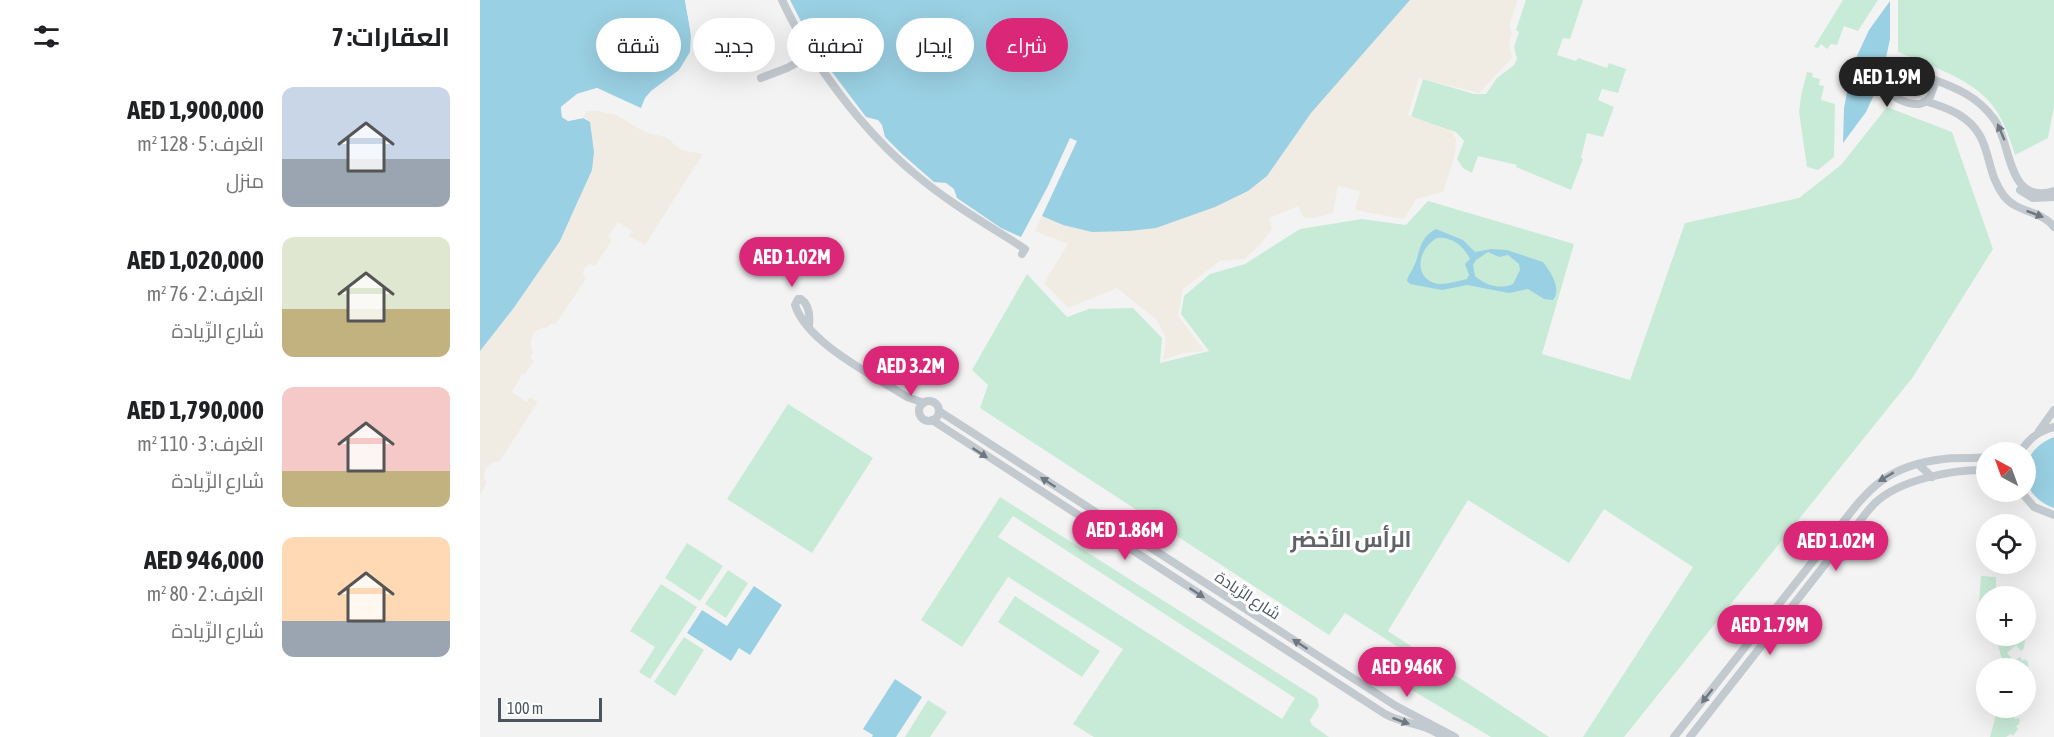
<!DOCTYPE html>
<html lang="ar">
<head>
<meta charset="utf-8">
<style>
  :root { --surface:#fff; --page:#f2f2f2; --text:#202124; --muted:#757577; --accent:#db2777 }
  body { margin:0; font-family:"Asap Condensed",Cairo,sans-serif; background:var(--page); color:var(--text); direction:rtl; height:100vh; display:flex; flex-direction:column; font-size:22px; white-space:nowrap }
  * { box-sizing:border-box; margin:0 }
  p { font-size:20px; color:var(--muted) }
  .icon { flex:none; width:33px; height:33px; fill:none; stroke:currentColor; stroke-width:2; stroke-linecap:round; stroke-linejoin:round }
  .map { position:relative; flex:1; overflow:hidden; direction:ltr }
  .side { display:flex; flex-direction:column; background:var(--surface); width:480px }
  .side>* { flex:none }
  .guide { position:absolute; left:18px; top:18px; width:570px; height:54px; direction:rtl; display:flex; gap:12px }
  .needle { width:39px; rotate:319deg }
  .tools { position:absolute; left:1496px; top:442px; display:grid; gap:12px }
  .tools a { display:grid; place-items:center; width:60px; height:60px; border-radius:50%; background:var(--surface); box-shadow:0 6px 24px #0002; font-size:30px }
  .scale { position:absolute; left:18px; bottom:15px; width:104px; box-sizing:border-box; padding-left:6px; border:3px solid #4c555e; border-top:0; font-size:16px; line-height:21px; white-space:nowrap; color:#4c555e; -webkit-text-stroke:4px #fff; paint-order:stroke }
  .price { position:absolute; translate:-50% -51px; padding:0 14px; border-radius:21px; background:var(--accent); color:#fff; font-size:20px; line-height:39px; filter:drop-shadow(0 2px 3px #0008) }
  .price::after { content:''; position:absolute; left:50%; top:36px; width:18px; height:14px; margin-left:-9px; background:inherit; clip-path:polygon(0 0,100% 0,50% 100%) }
  .price.on { background:#222; color:#fff }
  ul { padding:0; list-style:none }
  li { display:flex; align-items:center; gap:18px; height:150px; padding:0 30px }
  li span { display:grid; place-items:center; flex:none; width:168px; height:120px; border-radius:12px; color:#555 }
  li>.icon { margin-inline-start:auto }
  span .icon { width:72px; height:72px; fill:#fffc; stroke-width:1 }
  li b { font-size:26px }
  h2 { display:flex; justify-content:space-between; align-items:center; height:72px; padding:0 30px; font-size:26px }
  .tag { padding:0 21px; border-radius:27px; background:var(--surface); box-shadow:0 6px 24px #0002; font-size:21px; line-height:54px }
  .tag.on { background:var(--accent); color:#fff }
  main { display:flex; flex:1; min-height:0 }
  .map>svg:first-child { display:block }
</style>
</head>
<body>
<main>
<div class="map">
<svg width="1574" height="737" viewBox="0 0 1574 737">
  <rect width="100%" height="100%" fill="#f4f3f3"/>
  <path fill="#c8ebd7" fill-rule="evenodd" d="M1046 0H1103L1090 39 1083 38 1077 55 1096 61 1098 58 1127 68 1129 63 1146 69 1138 93 1122 89 1118 100 1134 107 1123 137 1107 133 1101 158 1103 159 1091 190 1036 167 1037 165 998 156 992 173 983 168 977 159 984 141 976 132 931 117 943 79 994 94H1006L1017 78 1034 65 1037 59 1034 47 1039 32 1036 30Z
    M1363 0H1398L1378 31 1364 26 1357 45 1351 44 1347 49 1341 44 1338 48 1334 47Z
    M1418 0H1574V106L1568 138 1535 155C1529 136 1522 115 1508 100 1485 76 1448 65 1418 52Z
    M1327 72 1333 73 1332 77 1340 79 1339 85 1344 86 1341 100 1355 104 1354 157 1338 170 1327 167 1319 112 1321 96Z
    M1407 107 1472 132 1513 249 1433 377 1144 737H1103L1213 567 1124 509 1089 563 988 500 908 631 1069 737H1011L908 676 918 647 865 613 849 635 500 408 508 385 492 370 547 274 587 317 609 309 653 308 682 338 680 363 729 351 701 314 704 296 730 274 765 264 820 229 882 219 926 225 948 201 1094 244 1062 354 1150 380 1205 223 1319 198 1361 165Z
    M308 404 393 458 332 553 247 499Z
    M520 497 837 698 839 706 830 720 832 725 849 737H614L593 724 643 649 528 577 482 647 441 620ZM533 516 815 698 802 719 518 537Z
    M207 543 243 566 220 601 185 578Z
    M248 570 268 583 246 618 225 604Z
    M1501 576 1516 577V593L1544 594V597H1506V615L1499 602Z
    M181 584 217 607 170 679 159 672 175 647 150 631Z
    M535 596 620 651 602 677 518 622Z
    M1516 636H1541V640H1545L1544 648 1541 651 1536 645 1527 653 1534 661 1540 657 1543 661 1545 659 1548 662V667L1544 669H1521L1522 660Z
    M204 637 224 650 195 696 174 682Z
    M448 700 467 712 450 737H425Z
    M1518 708H1523L1522 709 1528 718 1533 716 1536 719 1538 718 1540 720 1539 724 1536 726 1538 729 1533 736 1531 734 1526 737H1510Z"/>
  <path fill="#f0ece3" d="M930 0H1038L1029 26 1032 33 1029 44 1032 58 999 93 939 78 928 115 971 131 976 139 975 155 963 192 936 199 924 219 875 210 880 191 858 186 853 213 833 218 823 217 818 206 789 218 792 229 780 245 764 259 740 261 703 289 698 316 725 351 703 353 683 360 686 338 676 319 637 288 588 308 564 283 588 244 555 231 562 216 583 225 612 232 794 166 815 134 831 113Z
    M106 111H119L136 115 167 133 186 137 201 150 223 154 165 245 149 236 152 231 138 222 128 237 132 240 115 266 110 264 104 268 103 275 106 279 75 325 72 323 68 327C53 329 47 339 53 352L50 358 54 361 45 374H42L32 392 46 402 50 397 58 402 19 462H14L6 467 4 477 7 483 0 495V351L33 309 80 241 99 201 107 119 103 118Z"/>
  <path fill="#9ad0e3" fill-rule="evenodd" d="M0 0H205C207 16 214 36 210 52 204 78 170 82 161 109L117 88 97 94 81 107 82 117 88 121 103 118 110 122 114 152 112 170 80 241 33 309 0 351Z
    M310 0H930L831 113 787 176 768 191 735 207 676 228 649 231 612 232 583 225 562 216 597 141 590 138 568 186 541 237 521 228 477 198 474 189 466 183 454 182 422 154 405 137 402 125 398 120 386 117 346 64 347 58 344 48 330 39Z
    M1410 1V39L1404 67 1376 58 1389 30Z
    M1370 77 1398 86 1386 112 1363 143 1364 108Z
    M956 229 983 240 995 252 1011 249 1027 250 1063 262C1071 272 1082 289 1073 300L1064 299 1048 289 1029 293 987 285 962 290 930 284 927 281C928 275 931 273 933 268 941 254 937 239 956 229ZM957 238C971 236 984 246 990 259L985 264 989 275 987 279C977 281 963 286 954 283 931 274 941 246 957 238ZM1008 252 1019 257 1028 255 1039 264 1040 270 1033 284C1020 290 1005 285 995 276L993 265 996 260Z
    M1574 437V508C1535 494 1537 451 1574 437Z
    M274 586 302 605 270 655 259 648 251 661 207 633 222 610 247 626Z
    M415 679 442 697 416 737H392L393 735 383 729Z"/>
  <path fill="#f4f3f3" d="M205 0H208L214 35 213 53 201 72 173 93 167 100 164 111 160 112 117 91 98 97 84 108 85 115 89 118 104 115 103 118 88 121 82 117 81 107 97 94 117 88 161 108 165 98 171 91 199 70 210 52 211 35Z"/>
  <g fill="none" stroke-linecap="round" stroke-linejoin="round">
    <path stroke="#c2c9cf" stroke-width="8" d="M302 0C330 61 383 131 435 174 469 203 508 225 545 249L542 254
      M281 78 307 68 333 54
      M1452 79C1477 88 1498 97 1514 119 1532 142 1526 206 1574 191
      M1445 102 1450 97 1454 86 1449 74C1432 66 1400 55 1404 86 1409 96 1427 105 1439 104 1447 103 1440 101 1448 102 1458 105 1469 109 1478 114 1515 136 1502 167 1524 196 1537 213 1561 210 1574 227
      M1540 190 1553 198 1574 197
      M329 326C330 317 330 305 321 299H318L315 305C327 343 393 375 427 397L444 403
      M439 411a10 10 0 1 1 20 0a10 10 0 1 1-20 0Z
      M459 411 916 706 975 737
      M452 420 905 714C923 724 947 724 963 737
      M1559 431 1574 410
      M1540 453C1548 439 1558 431 1574 427
      M1438 464 1452 477
      M1541 492 1554 507 1574 515
      M1340 544a15 15 0 1 1 30 0a15 15 0 1 1-30 0Z
      M1358 529C1389 487 1409 465 1464 459 1478 457 1492 459 1506 457
      M1369 536C1377 525 1385 513 1395 503 1419 480 1473 469 1506 470
      M1194 737 1341 551
      M1210 737 1350 558"/>
  </g>
  <defs><path id="oneway-solid" d="M-6-.8H1V-3.2L6.5 0L1 3.2V.8H-6Z" transform="scale(1.5)"/></defs>
  <g fill="#6f7880">
    <use href="#oneway-solid" transform="translate(1521 132) rotate(-113)"/>
    <use href="#oneway-solid" transform="translate(1555 214) rotate(21)"/>
    <use href="#oneway-solid" transform="translate(500 453) rotate(33)"/>
    <use href="#oneway-solid" transform="translate(1406 477) rotate(149)"/>
    <use href="#oneway-solid" transform="translate(568 482) rotate(-147)"/>
    <use href="#oneway-solid" transform="translate(717 593) rotate(33)"/>
    <use href="#oneway-solid" transform="translate(820 644) rotate(-147)"/>
    <use href="#oneway-solid" transform="translate(1227 696) rotate(128)"/>
    <use href="#oneway-solid" transform="translate(921 721) rotate(20)"/>
  </g>
  <g text-anchor="middle" dominant-baseline="central" stroke-width="6" stroke-linejoin="round" paint-order="stroke">
    <g font-size="16" fill="#4c555e" stroke="#fff">
      <text transform="translate(768 595) rotate(33)">شارع الرِّيادة</text>
    </g>
    <g font-size="22" font-weight="bold" fill="#606266" stroke="#fff">
      <text x="871" y="539">الرأس الأخضر</text>
    </g>
  </g>
</svg>
<div class="tools">
<a><svg class="needle" viewBox="-14 -14 28 28"><path d="M0-13l5 13h-10z" fill="#e53935"/><path d="M0 13l5-13h-10z" fill="#757577"/></svg></a>
<a><svg class="icon" aria-label="locate" viewBox="0 0 24 24"><circle cx="12" cy="12" r="6"/><path d="M12 2v4M12 18v4M2 12h4M18 12h4"/></svg></a>
<a>+</a>
<a>−</a>
</div>
<div class="scale">100 m</div>
<b class="price on" style="left:1407px;top:108px">AED 1.9M</b>
<b class="price" style="left:312px;top:288px">AED 1.02M</b>
<b class="price" style="left:431px;top:397px">AED 3.2M</b>
<b class="price" style="left:645px;top:561px">AED 1.86M</b>
<b class="price" style="left:1356px;top:572px">AED 1.02M</b>
<b class="price" style="left:1290px;top:656px">AED 1.79M</b>
<b class="price" style="left:927px;top:698px">AED 946K</b>
<div class="guide">
<a class="tag on">شراء</a>
<a class="tag">إيجار</a>
<a class="tag">تصفية</a>
<a class="tag">جديد</a>
<a class="tag">شقة</a>
</div>
</div>
<section class="side">
<h2>العقارات: 7<svg class="icon" aria-label="filters" viewBox="0 0 24 24"><path d="M4 7h16M4 17h16"/><circle cx="9" cy="7" r="2"/><circle cx="15" cy="17" r="2"/></svg></h2>
<ul>
<li><span style="background:linear-gradient(#c9d6e8 60%,#9aa5b1 0)"><svg class="icon" aria-label="home" viewBox="0 0 24 24"><path d="M3 11l9-7 9 7M6 9v11h12V9"/></svg></span><div><b>AED 1,900,000</b><p>الغرف: 5 · 128 m²</p><p>منزل</p></div></li>
<li><span style="background:linear-gradient(#dfe7d0 60%,#c2b280 0)"><svg class="icon" aria-label="home" viewBox="0 0 24 24"><path d="M3 11l9-7 9 7M6 9v11h12V9"/></svg></span><div><b>AED 1,020,000</b><p>الغرف: 2 · 76 m²</p><p>شارع الرِّيادة</p></div></li>
<li><span style="background:linear-gradient(#f6c9c9 70%,#c2b280 0)"><svg class="icon" aria-label="home" viewBox="0 0 24 24"><path d="M3 11l9-7 9 7M6 9v11h12V9"/></svg></span><div><b>AED 1,790,000</b><p>الغرف: 3 · 110 m²</p><p>شارع الرِّيادة</p></div></li>
<li><span style="background:linear-gradient(#ffd9b3 70%,#9aa5b1 0)"><svg class="icon" aria-label="home" viewBox="0 0 24 24"><path d="M3 11l9-7 9 7M6 9v11h12V9"/></svg></span><div><b>AED 946,000</b><p>الغرف: 2 · 80 m²</p><p>شارع الرِّيادة</p></div></li>
</ul>
</section>
</main>
</body>
</html>
